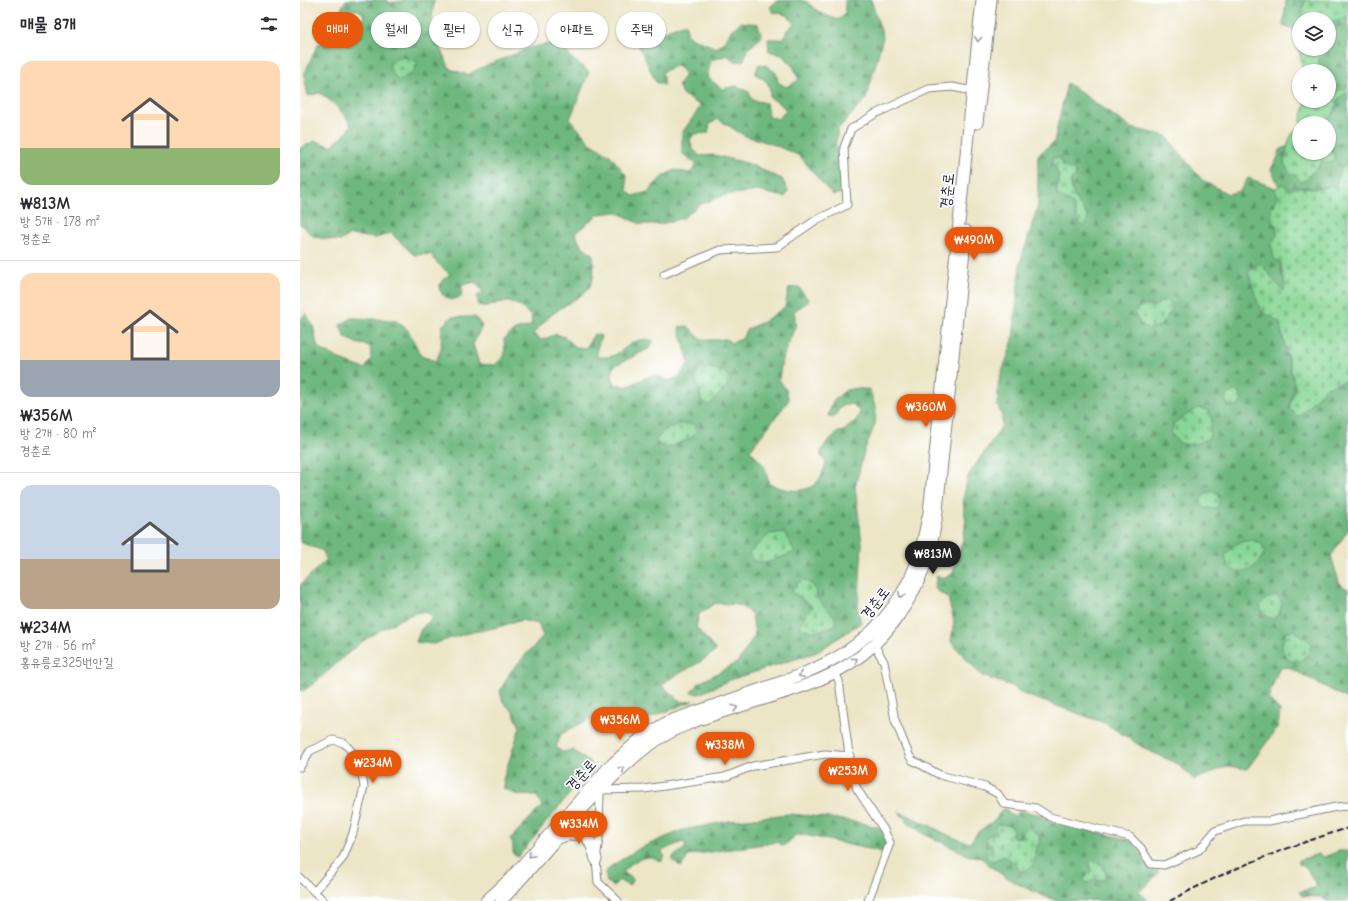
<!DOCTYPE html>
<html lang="ko">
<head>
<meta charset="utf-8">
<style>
  :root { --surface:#fff; --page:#f2f2f3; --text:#2b2b33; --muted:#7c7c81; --line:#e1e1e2; --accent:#ea580c }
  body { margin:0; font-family:"Comic Neue","Poor Story",sans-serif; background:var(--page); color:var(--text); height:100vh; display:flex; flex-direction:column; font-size:15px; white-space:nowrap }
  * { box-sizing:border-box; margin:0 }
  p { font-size:13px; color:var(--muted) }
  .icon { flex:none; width:22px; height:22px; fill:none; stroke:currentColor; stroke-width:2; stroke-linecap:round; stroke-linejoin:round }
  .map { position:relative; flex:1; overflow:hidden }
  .drawer { display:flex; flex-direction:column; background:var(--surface); width:300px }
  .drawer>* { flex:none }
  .banner { position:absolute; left:12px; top:12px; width:380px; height:36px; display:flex; gap:8px }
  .fabs { position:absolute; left:992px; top:12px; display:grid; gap:8px }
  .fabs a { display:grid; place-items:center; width:44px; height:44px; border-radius:50%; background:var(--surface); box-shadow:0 1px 3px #0004; font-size:20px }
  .price { position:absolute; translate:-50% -34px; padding:0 9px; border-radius:14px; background:var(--accent); color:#fff; font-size:13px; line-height:26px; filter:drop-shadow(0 1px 2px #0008) }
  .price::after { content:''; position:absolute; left:50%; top:24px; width:12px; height:9px; margin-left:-6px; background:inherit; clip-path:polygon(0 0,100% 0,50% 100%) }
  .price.on { background:#222; color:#fff }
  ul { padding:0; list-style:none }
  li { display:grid; align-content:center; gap:8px; height:212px; padding:0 20px }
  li+li { border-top:1px solid var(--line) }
  li span { display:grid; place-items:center; height:124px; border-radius:12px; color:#555 }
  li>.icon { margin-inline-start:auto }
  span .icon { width:72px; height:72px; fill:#fffc; stroke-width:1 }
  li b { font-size:17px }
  h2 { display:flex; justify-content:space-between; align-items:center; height:48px; padding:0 20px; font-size:17px }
  .tag { padding:0 14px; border-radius:18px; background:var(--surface); box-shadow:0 1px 3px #0004; font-size:14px; line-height:36px }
  .tag.on { background:var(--accent); color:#fff }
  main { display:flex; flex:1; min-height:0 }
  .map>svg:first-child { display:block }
</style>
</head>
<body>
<main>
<section class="drawer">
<h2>매물 8개<svg class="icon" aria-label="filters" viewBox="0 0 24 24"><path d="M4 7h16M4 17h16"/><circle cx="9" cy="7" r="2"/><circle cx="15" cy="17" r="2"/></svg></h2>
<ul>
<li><span style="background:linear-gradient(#ffd9b3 70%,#8fb573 0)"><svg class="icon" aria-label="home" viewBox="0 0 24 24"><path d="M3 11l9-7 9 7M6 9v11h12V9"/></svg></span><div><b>₩813M</b><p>방 5개 · 178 m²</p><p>경춘로</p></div></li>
<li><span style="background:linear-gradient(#ffd9b3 70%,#9aa5b1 0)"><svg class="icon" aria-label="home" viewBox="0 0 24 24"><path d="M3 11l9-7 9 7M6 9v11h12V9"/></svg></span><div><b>₩356M</b><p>방 2개 · 80 m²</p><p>경춘로</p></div></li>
<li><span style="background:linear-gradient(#c9d6e8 60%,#b9a48a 0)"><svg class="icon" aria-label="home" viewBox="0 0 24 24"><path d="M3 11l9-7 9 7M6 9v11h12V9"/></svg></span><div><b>₩234M</b><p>방 2개 · 56 m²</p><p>홍유릉로325번안길</p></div></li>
</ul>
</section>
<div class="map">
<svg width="1048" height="901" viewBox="0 0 1048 901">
  <defs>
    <pattern id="forest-firs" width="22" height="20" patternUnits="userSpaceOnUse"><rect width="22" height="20" fill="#6eb87f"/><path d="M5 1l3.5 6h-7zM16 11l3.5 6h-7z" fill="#5a9569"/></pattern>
    <pattern id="cemetery-stones" width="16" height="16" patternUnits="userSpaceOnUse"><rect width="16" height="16" fill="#89d796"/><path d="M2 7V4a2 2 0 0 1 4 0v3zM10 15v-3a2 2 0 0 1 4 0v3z" fill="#76b882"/></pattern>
  </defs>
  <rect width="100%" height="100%" fill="#fff"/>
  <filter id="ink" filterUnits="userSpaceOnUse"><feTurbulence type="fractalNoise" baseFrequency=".025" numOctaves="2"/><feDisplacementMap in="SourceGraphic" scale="8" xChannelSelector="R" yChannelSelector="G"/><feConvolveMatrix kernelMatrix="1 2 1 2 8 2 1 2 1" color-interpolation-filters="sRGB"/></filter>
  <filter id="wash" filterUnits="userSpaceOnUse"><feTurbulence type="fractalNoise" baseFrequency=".012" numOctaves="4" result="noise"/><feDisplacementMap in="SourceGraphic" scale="16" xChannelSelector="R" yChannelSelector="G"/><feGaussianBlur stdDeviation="0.9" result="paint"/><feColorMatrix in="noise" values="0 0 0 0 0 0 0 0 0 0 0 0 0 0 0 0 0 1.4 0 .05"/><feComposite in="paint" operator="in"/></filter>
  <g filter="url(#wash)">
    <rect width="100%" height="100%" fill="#ece5c6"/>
    <path fill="url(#forest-firs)" stroke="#486d5d" fill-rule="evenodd" d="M46 0H87V3L102 1V0H134L132 21 139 46 150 69 168 75 178 69 232 47 259 42 270 57 289 72 270 119 290 143 309 154 326 175 327 190 333 196 347 192 363 176 375 170 390 173 397 165 382 153V133L401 106 382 94 378 85 385 75 378 65 362 72 364 85 356 82 337 42 385 23 388 36 416 48 425 42 431 30 441 22 458 24 462 37 449 48 443 61 434 62 428 55 411 60 407 77 422 89 437 86 449 92 452 100 466 103 468 116 478 119 486 110 478 102 470 98C471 84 467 80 455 74L459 64 467 66 476 73 478 82 486 87 499 80 494 68 482 55 469 51 468 39H484L487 30 494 24 487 15 473 12 470 7 477 1 500 0 507 2 520 13 538 20 545 13V0H571L583 37 566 99 538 129 536 145 544 193 533 195 521 182 500 156 470 143 445 136 418 119 410 124 408 133 394 134 390 140 392 148 400 156 414 155 447 163 482 179 488 191 485 197 457 191 425 195 399 205 383 218 361 224H340L317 212 299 214 275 233 280 244 293 255C294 264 295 278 290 286 283 297 268 302 258 310 248 317 241 325 233 334L242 340 256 334 265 337 276 347 286 348 294 334 301 336 297 349V357C302 357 308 358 313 356 327 349 336 334 353 341L350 348 314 366 312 376 315 384 326 387 343 379 355 375 368 381 379 377 389 363 379 327 388 326C403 344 405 340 427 339L431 343 442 339 447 329 463 322 485 307 489 288 499 287 509 301 494 311 496 324 482 359 479 379 486 390 489 400 450 450 465 467 469 484C485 490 505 496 518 481 522 477 524 469 526 463L520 454 526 443 538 432 544 431 557 419 560 412 553 404 541 406 534 417 528 416 533 401 546 390 558 388 570 390 576 410 575 424 564 452 555 487 562 544 558 611 561 623 517 652 430 680 399 694 391 692 399 683 438 662 455 635 452 614 439 605 415 603 399 614 396 627 416 651 400 662 366 681 362 686 382 702 393 701 344 720 322 719 307 720 289 719 261 734 256 747 262 752 273 750 293 765 218 857 213 854V844L210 839 242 806 237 796 218 795 204 789 203 780 220 727 213 712 203 702 200 691 211 671 243 636 238 624 222 620 194 628 168 633 133 644 116 642 121 629 133 617C131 615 128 613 125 612 114 609 69 636 59 644 40 659 23 678 3 691L0 690V585L26 560 23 551 0 542V320L6 313 13 326 18 348 43 361 65 369 71 359 70 346 56 343 45 337 40 325 51 318 95 320 108 330 121 356 136 361 141 349 142 326 152 317H175L182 326 173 344 179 364 195 365 205 355 204 339 215 330 231 326 232 317C224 309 215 300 202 302 190 304 192 308 178 305L177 296 183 292 175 282 162 285 161 297 150 300 142 294 139 288 142 281 150 274 137 263 131 254 114 255 91 233 76 238 50 235 40 241 14 237 0 224V148L15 141 31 146 44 136 51 125C44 112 33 102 20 93L8 96 4 75 18 44 33 42 57 33 62 23 64 15 59 10H48L36 18ZM431 380 420 394 409 405 401 401 400 390ZM513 585 519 601 535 617 506 614 513 607 491 591Z
      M986 0H1005L1002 12 1003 19H999V45L993 29 983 26Z
      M1048 16V84L1045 89 1029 92V80L1031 79 1032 73 1026 66H1019V59L1028 54 1029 23Z
      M767 83 831 128 866 136 902 180 928 194 940 191 948 178 975 188 977 199V235L981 271 986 285 984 292 972 281 965 268 956 295 960 309 979 322 995 386 989 408 998 417 1027 387 1048 380V530L1031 556 1040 585 1048 589V699L988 667 979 668 968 698 980 710 978 727 947 769 928 766 894 780 878 764 845 749 805 723 723 694 712 686 682 676 651 642 654 621 648 598 634 588 637 576 643 579 653 573 663 539 666 519 664 511 663 499 668 476 702 426V416L697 404 699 381 713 340 720 263 738 206V155L754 142ZM752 163 770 169C770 185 772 198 784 210L778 222 773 204 766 200 756 188C761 179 758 171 752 163ZM861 302 872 310 860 326 856 306Z
      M1048 91V165H1046L1041 170 1036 185 1014 189 1006 187 990 189 982 184 979 186 971 169 977 159 980 150 988 146 984 162 1010 174 1016 170 1022 161 1035 159 1029 144V123H1026L1036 109 1037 100Z
      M706 809 709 814 714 816 720 811 738 814 750 821 826 839 835 844 847 864 859 872C853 880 845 885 839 893L848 900 758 901 754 900C733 891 712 883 694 869 686 863 682 855 670 856L622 833 615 827 609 824 599 812C624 820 645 837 670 843L678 832 697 818 701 810ZM699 824 712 826 711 835 715 838 722 837 728 827 733 831 740 841 735 850V862L719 870 716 864 704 856 693 861 692 844 697 835ZM799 862 806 873 803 880H793L788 876Z
      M489 814C519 817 551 819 581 828L586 842 582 852 505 835H495L490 841 483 846 478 842 389 855 381 867 371 859C376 853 382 853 386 846L382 842 363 850 362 853 365 856 362 861C358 860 353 857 349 857 340 857 327 865 323 872L333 879 329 886 318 880 314 887 307 882 305 873 311 866 340 848 383 830 429 821Z
      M1039 851H1048V901H1027L1021 897 1002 896 999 892 1017 887 1015 882 1011 877 1007 868 999 864V860L1019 854 1024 857Z"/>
    <path fill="url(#cemetery-stones)" stroke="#567c68" d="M1005 0H1048V16L1029 23V19H1003L1002 12Z
      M999 49H1028V54L1019 59V66H1026L1032 73 1031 79 1029 80V71H1003Z
      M104 57 118 62 112 74 98 81 90 69V61Z
      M1048 84V91L1037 100 1036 109 1026 123H1000L1006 101H1029V92L1045 89Z
      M999 128V153H1029V144L1035 159 1031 163 1022 161 1016 170 1010 174 1007 180 1000 182 996 175 990 174 984 162C988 150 987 134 999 128Z
      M752 158H760L763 166 775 171 776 177 770 181C771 196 782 205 788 218L784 227 778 222 773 204 757 195C756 187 758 188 759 182 760 175 756 168 752 163Z
      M1046 165H1048V380L1027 387 998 417 989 408 995 386 979 322 960 310 948 271 959 263C969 271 974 283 984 291 987 282 981 274 981 264L974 258 971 244 977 235 976 225 972 221 971 208 977 199 975 188 982 184 990 189 1006 187 1014 189 1036 185 1041 170Z
      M866 300 871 304 872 310 860 326 849 329 841 324 835 315 836 309 842 306H856L861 302Z
      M409 368 425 372 431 380 420 394 409 405 401 401 400 390 395 379 397 370Z
      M935 391 941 394 942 400 938 407 929 406 925 400 928 394Z
      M898 408 908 410 912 419 909 438 892 445 879 443 871 433 874 423Z
      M380 424H392L401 428 390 439 366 448 355 441 363 431Z
      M909 491 917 493 920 501 917 508 906 509 900 502 904 494Z
      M484 532 495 552 469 562 453 561 449 553 470 534Z
      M954 540 962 544 965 551C960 565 941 582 928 565 927 563 926 559 925 556 933 543 939 542 954 540Z
      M502 579 513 585 519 601 535 617 536 625 515 632 499 628 506 614 513 607 491 591Z
      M977 596 982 603 980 614 972 619 962 614 960 605 967 598Z
      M994 630 1012 643 1009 654 1000 661H990C979 649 981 647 986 632Z
      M699 824 712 826 713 831 711 835 715 838 722 837 723 832 728 827 739 835 740 841 735 850V862L731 867 724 872 719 870 716 864 704 856 693 861 688 859 686 856 693 850 692 844 688 843 686 837 693 833 697 834V831L694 828Z
      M794 860C801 863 806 869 806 877L803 880H793L788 883 783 881 791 871 789 863Z"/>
  </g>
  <g filter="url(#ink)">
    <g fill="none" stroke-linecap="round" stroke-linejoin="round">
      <g stroke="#878480" stroke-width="9">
        <path id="street" d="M364 274 420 250 477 247 516 220 547 205 544 147 551 129 575 114 629 89 652 87 673 91
          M574 644 584 662 595 720 609 755 612 760 640 775 685 787 698 794 704 804 736 808 750 817 830 837 841 848 851 864 864 865 899 850 915 831 944 821H969L1036 807 1048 806
          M535 672 539 681 551 769 557 789 584 830 590 843 568 901
          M0 767 10 751 33 740 44 743 55 755 61 767 64 787 53 833 43 858 15 891
          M299 790 344 789 425 777 453 766 525 754 550 756
          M300 791 299 839 296 859 298 882 318 901
          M0 878 24 901"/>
      </g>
      <g stroke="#878480" stroke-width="13">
        <path id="secondary" d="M677 123 691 0
          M257 838C285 830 288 831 296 859
          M186 901 211 878 308 768 341 738 367 722 490 679C509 671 530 663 547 651 582 628 610 590 621 549 624 537 626 525 629 513L682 0
          M201 901C235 865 266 826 300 790 316 774 331 758 350 745 377 725 410 716 441 706 478 694 517 685 549 664 586 641 615 598 628 556 632 544 634 532 636 520L666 231"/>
      </g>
      <use href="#street" stroke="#fff" stroke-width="7"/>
      <use href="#secondary" stroke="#fff" stroke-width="11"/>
      <path stroke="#22223b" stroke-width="2" stroke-dasharray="6 3" stroke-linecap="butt" d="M870 901C926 870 987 847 1048 828"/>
    </g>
    <defs><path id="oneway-chevron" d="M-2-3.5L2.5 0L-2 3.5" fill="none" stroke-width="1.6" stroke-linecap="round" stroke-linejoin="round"/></defs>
    <g stroke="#9c9ca7">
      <use href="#oneway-chevron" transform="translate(678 39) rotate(97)"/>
      <use href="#oneway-chevron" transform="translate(601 595) rotate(119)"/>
      <use href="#oneway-chevron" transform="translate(555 660) rotate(-37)"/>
      <use href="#oneway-chevron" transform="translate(501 675) rotate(157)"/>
      <use href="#oneway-chevron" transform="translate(435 708) rotate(-18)"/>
      <use href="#oneway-chevron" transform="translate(322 769) rotate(-43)"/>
      <use href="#oneway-chevron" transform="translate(231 855) rotate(131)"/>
    </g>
  </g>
  <g text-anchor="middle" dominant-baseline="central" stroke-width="3.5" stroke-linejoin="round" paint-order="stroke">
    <g font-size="15" fill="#22223b" stroke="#fff">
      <text transform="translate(647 191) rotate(-84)">경춘로</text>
      <text transform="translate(575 603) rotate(-52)">경춘로</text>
      <text transform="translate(281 775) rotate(-48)">경춘로</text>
    </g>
  </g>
</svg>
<div class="fabs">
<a><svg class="icon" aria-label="layers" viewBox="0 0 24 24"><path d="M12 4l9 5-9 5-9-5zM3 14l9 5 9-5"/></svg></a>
<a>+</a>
<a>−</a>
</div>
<b class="price" style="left:674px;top:261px">₩490M</b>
<b class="price" style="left:626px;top:428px">₩360M</b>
<b class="price on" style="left:633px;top:575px">₩813M</b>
<b class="price" style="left:320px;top:741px">₩356M</b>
<b class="price" style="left:425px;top:766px">₩338M</b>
<b class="price" style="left:73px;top:784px">₩234M</b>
<b class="price" style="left:548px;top:792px">₩253M</b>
<b class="price" style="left:279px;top:845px">₩334M</b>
<div class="banner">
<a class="tag on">매매</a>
<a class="tag">월세</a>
<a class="tag">필터</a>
<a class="tag">신규</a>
<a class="tag">아파트</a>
<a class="tag">주택</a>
</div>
</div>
</main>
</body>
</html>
